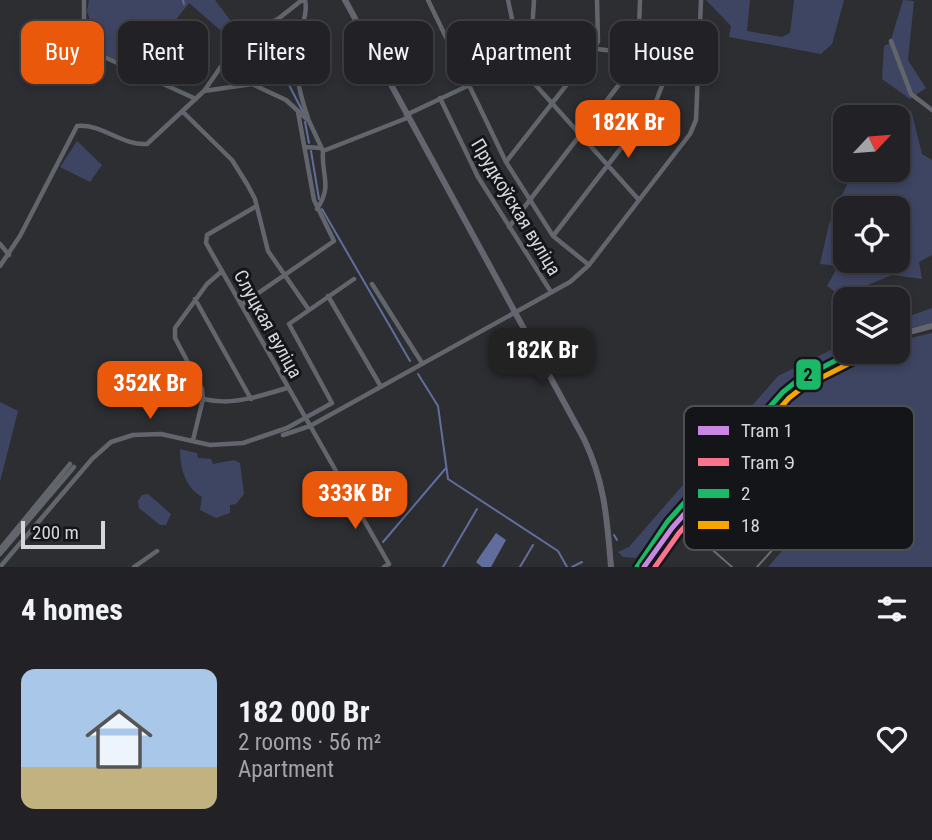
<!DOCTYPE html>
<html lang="en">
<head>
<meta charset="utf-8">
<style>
  :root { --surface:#222226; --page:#2a2a2e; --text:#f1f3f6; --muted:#a2a4a7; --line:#3f3f43; --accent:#ea580c }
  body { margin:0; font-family:"Roboto Condensed",sans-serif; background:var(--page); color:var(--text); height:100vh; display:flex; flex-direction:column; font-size:26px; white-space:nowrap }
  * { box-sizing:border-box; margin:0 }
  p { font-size:23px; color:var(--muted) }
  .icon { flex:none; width:38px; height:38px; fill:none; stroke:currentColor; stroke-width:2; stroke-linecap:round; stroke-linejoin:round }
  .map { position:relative; height:567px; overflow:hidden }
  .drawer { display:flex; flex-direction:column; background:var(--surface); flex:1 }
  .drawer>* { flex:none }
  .banner { position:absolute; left:21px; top:21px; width:891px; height:63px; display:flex; gap:14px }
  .needle { width:46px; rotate:64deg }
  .controls { position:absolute; left:833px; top:105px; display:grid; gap:14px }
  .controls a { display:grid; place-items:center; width:77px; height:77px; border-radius:14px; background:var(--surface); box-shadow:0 4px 10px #0003,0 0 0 2px var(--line); font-size:35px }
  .scale { position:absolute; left:21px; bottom:18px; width:84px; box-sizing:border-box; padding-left:7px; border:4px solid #d6d7dc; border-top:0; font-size:19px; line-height:24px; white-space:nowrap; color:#d6d7dc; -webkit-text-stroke:5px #141518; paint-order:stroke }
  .price { position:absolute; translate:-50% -60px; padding:0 16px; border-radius:14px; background:var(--accent); color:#fff; font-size:23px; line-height:46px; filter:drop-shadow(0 2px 4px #0008) }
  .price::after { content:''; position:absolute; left:50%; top:42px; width:21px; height:16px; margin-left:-10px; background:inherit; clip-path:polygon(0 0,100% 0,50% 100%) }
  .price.selected { background:#222; color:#fff }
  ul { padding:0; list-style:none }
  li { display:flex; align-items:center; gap:21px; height:175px; padding:0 21px }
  li span { display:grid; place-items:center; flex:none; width:196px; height:140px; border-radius:14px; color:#555 }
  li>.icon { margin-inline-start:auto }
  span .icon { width:84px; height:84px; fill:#fffc; stroke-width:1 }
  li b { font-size:30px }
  h2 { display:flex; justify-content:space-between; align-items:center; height:84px; padding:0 21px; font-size:30px }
  .tag { padding:0 24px; border-radius:14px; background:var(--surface); box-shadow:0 4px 10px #0003,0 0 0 2px var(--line); font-size:24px; line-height:63px }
  .tag.selected { background:var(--accent); color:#fff }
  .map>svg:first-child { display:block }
</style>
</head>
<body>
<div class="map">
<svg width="932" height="567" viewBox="0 0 932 567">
  <rect width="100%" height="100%" fill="#2d2e32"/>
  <path fill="#3e4562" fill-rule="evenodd" d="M89 0H215L240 33 234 42 189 3 141 64 123 63 101 53 87 11Z
    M706 0H750L747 31 782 37 790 33 794 0H844L832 44 821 54 729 37 731 26Z
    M903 0 914 1 908 60 926 88 910 99 882 79 884 46 890 43Z
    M911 110 922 154 932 160V255L919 262 922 279 892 275 841 296 827 286 838 266 820 264 829 224 849 180 833 149H845V170H898V154L903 153 899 126ZM845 208H898V261H845Z
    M77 141 102 165 90 182 60 167Z
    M932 308V323L898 331V320Z
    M932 333V567H768L842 482 808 452 815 443 791 422 782 432 776 428 783 401 793 391 866 352H898V341Z
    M845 343 847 352 793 380 781 390 687 492 636 558 623 557 618 552 629 547 778 376Z
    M0 402 18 411 0 482Z
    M180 449 197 453 198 458 211 459 213 464 234 460 240 463 244 494 236 504 230 505V513L216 518 200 510 202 497C185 487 180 468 180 449Z
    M148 494 171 514 166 525H160L139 508 138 501 142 495Z"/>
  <path fill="#616e9d" d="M496 533 506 540 491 567H482L476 562Z"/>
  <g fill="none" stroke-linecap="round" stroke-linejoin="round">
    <path stroke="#616e9d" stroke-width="2" d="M183 0 184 4
      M240 45 244 52 288 83 303 112
      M305 122 309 143
      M311 151 319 199
      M322 209 410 361
      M418 374 438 406 448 479 558 551 567 567
      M614 535 617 540
      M383 542 446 468
      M443 567 477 509
      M520 567 533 545
      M572 567 582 562"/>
    <path stroke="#63656d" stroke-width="4.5" d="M84 0V22L100 55 196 99
      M305 0C309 17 296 36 296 54 295 75 301 98 308 118
      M428 0 506 162 553 236 589 265
      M891 41 911 94 932 110
      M474 51 480 80
      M530 62 534 0
      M204 91 252 84 286 100 309 121 323 151
      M440 98 478 177 551 292
      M183 112 232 160 247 184 255 199 268 251 309 310
      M406 115 480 80 523 71 508 0
      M306 147 321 148
      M506 162 594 50 598 41 597 0
      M639 200 523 71 545 43 640 54 697 77
      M255 207 207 235 206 243 389 564 384 567
      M317 209C333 185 321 176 323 151L407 118
      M509 227 638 60 640 0
      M553 236 655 104 670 65
      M0 244 9 255
      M0 266 20 236 77 126C101 123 122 146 147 144L204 91 243 35 278 19 302 0
      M372 284 422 363
      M328 296 380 385
      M195 299 251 399
      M241 305 334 241 314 200 298 112
      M161 384C216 408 231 405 287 388
      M283 435 310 426 570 282 589 265 690 134 696 120 701 0
      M193 440 203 399 202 389 175 338V328L207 284 222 271
      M0 549 70 464
      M0 554 74 467
      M0 567 92 459 111 442 133 435 161 434 210 445 243 443 287 428 332 403 289 324 354 279
      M134 567 157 551"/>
    <path stroke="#64656e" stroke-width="6" d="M345 0 584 439C605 483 607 519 611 567
      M898 335 932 326
      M637 567 668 521 783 392 798 380 852 352"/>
    <path stroke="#696b71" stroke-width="2" d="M716 478 757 432 764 430 775 434 827 480 824 492 757 567
      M671 531 680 527 691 531 732 567"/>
    <g stroke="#141518" stroke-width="10">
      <path id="bus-1" d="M637 567 668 521 783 392 798 380 852 352"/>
    </g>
    <g stroke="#141518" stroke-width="10">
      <path id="bus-2" d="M648 567 675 526 789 398 803 387 856 360"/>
    </g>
    <use href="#bus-1" stroke="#1ab867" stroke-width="5"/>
    <use href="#bus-2" stroke="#f7a600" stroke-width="5"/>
    <g stroke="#141518" stroke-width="10">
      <path id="tram-1" d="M644 567 672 528 716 478"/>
    </g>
    <g stroke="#141518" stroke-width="10">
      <path id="tram-2" d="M655 567 679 533 723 484"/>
    </g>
    <use href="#tram-1" stroke="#c787e3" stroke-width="5"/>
    <use href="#tram-2" stroke="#fc738d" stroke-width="5"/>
  </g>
  <g text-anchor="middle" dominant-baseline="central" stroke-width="6" stroke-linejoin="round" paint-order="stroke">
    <g font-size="19" fill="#d6d7dc" stroke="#141518">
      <text transform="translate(516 207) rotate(59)">Прудкоўская вуліца</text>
      <text transform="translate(268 324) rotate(61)">Слуцкая вуліца</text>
    </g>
  </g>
  <rect x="684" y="406" width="230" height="144" rx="10" fill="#141518" stroke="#4e4f53" stroke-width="2"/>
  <rect x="698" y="426" width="31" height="9" fill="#c787e3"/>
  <rect x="698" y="458" width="31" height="8" fill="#fc738d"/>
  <rect x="698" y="489" width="31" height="9" fill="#1ab867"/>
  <rect x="698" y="521" width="31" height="8" fill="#f7a600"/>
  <g font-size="19" fill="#d6d7dc">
    <text x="741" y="437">Tram 1</text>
    <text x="741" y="469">Tram Э</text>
    <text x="741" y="500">2</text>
    <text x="741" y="532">18</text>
  </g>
  <rect stroke="#141518" stroke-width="2.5" x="795" y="358" width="27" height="33" rx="7" fill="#1ab867"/>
  <g font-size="19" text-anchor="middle" font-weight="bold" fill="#111">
    <text x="808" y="381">2</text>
  </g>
</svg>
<div class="controls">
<a><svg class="needle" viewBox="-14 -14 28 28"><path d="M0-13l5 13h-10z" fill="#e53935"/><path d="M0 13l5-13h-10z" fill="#a2a4a7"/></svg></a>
<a><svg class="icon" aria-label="locate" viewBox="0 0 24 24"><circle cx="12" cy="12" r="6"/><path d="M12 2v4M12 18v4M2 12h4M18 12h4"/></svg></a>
<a><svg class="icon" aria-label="layers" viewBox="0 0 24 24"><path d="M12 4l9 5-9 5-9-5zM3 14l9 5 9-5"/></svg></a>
</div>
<div class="scale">200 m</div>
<b class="price" style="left:628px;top:160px">182K Br</b>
<b class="price selected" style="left:542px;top:388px">182K Br</b>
<b class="price" style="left:150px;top:421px">352K Br</b>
<b class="price" style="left:355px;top:531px">333K Br</b>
<div class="banner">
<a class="tag selected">Buy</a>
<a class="tag">Rent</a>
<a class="tag">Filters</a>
<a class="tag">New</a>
<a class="tag">Apartment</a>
<a class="tag">House</a>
</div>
</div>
<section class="drawer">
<h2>4 homes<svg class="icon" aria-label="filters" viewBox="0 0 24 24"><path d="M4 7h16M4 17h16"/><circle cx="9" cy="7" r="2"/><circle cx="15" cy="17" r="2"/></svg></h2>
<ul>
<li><span style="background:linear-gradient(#a9c7e8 70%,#c2b280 0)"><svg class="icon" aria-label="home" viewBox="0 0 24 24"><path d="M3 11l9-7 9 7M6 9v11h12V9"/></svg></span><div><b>182 000 Br</b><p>2 rooms · 56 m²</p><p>Apartment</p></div><svg class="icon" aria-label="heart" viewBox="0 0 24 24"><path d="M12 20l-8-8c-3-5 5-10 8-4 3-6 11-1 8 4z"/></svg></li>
</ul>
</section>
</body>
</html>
